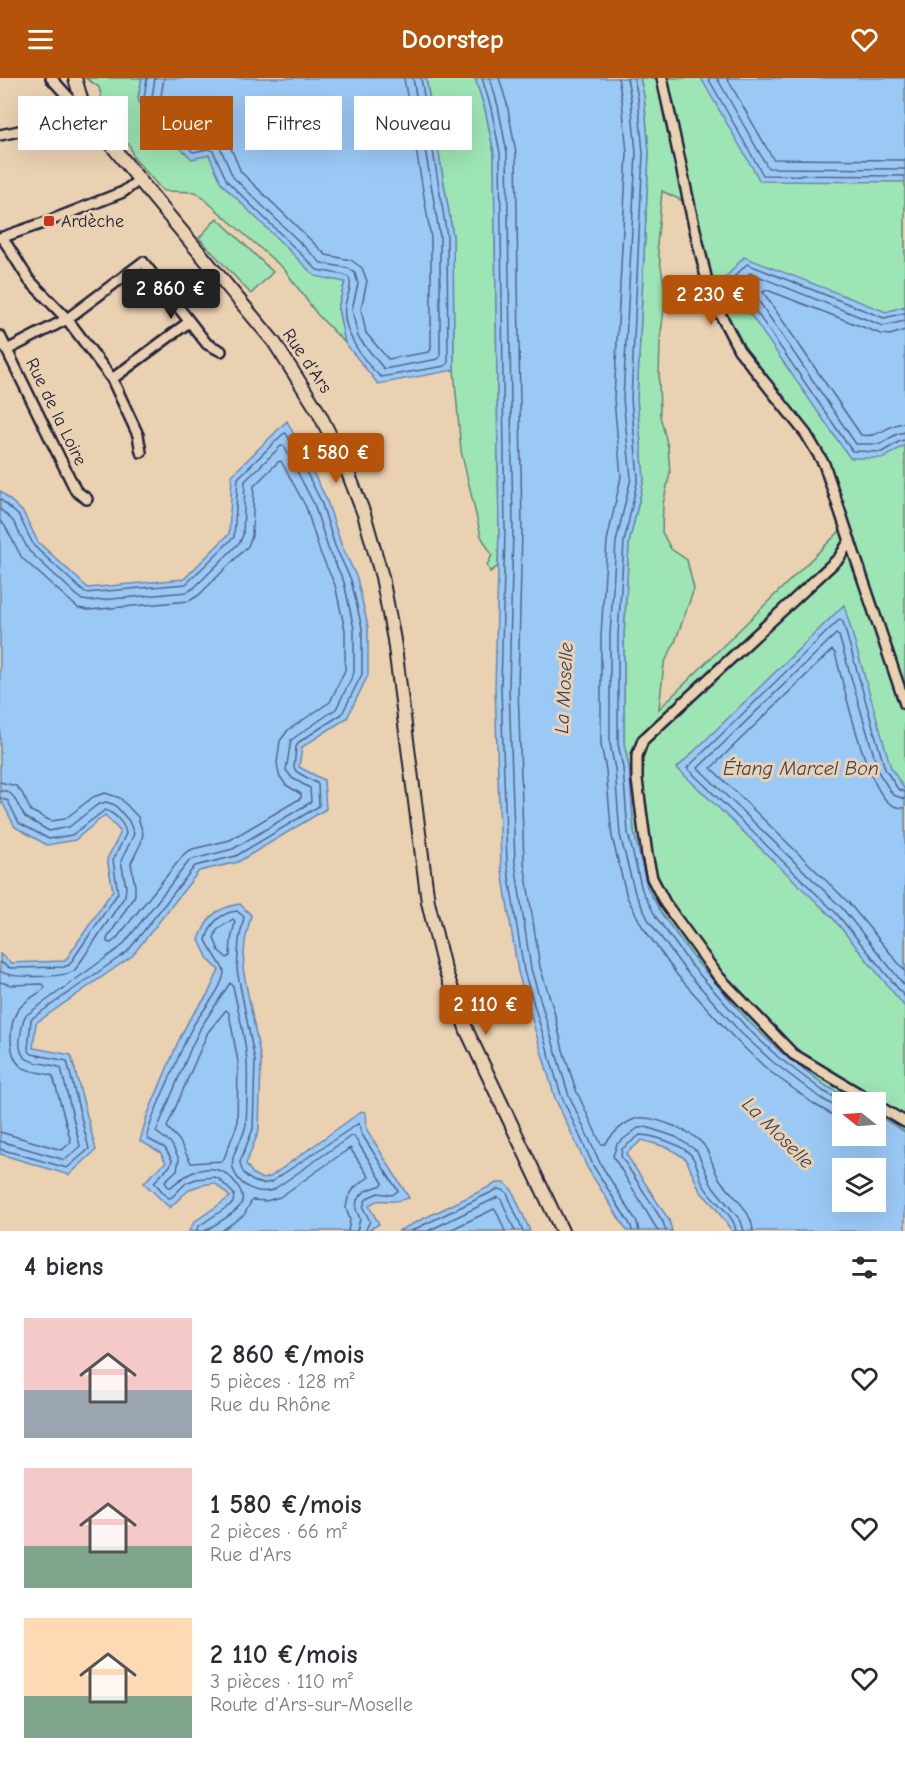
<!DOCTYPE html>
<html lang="fr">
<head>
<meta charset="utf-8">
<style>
  :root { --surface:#fff; --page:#f7f7f7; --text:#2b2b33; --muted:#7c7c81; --accent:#b45309 }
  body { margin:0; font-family:"Comic Neue",sans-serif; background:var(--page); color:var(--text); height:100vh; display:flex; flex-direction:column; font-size:22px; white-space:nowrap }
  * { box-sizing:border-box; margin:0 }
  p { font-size:20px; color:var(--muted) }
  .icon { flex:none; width:33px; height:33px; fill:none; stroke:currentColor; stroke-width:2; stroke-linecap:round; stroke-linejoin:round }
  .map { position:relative; height:1153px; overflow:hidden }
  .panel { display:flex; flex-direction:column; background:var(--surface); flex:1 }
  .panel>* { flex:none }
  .guide { position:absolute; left:18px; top:18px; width:600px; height:54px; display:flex; gap:12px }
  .needle { width:39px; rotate:287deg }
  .tools { position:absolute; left:832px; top:1014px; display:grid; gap:12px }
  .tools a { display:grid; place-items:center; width:54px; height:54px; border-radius:0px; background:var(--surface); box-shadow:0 6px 24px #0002; font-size:30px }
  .price { position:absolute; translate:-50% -51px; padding:0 14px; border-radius:6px; background:var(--accent); color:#fff; font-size:20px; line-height:39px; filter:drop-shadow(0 2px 3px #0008) }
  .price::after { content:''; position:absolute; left:50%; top:36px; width:18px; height:14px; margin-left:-9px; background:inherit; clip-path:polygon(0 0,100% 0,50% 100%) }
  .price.current { background:#222; color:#fff }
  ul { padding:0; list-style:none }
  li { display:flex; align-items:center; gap:18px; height:150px; padding:0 24px }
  li span { display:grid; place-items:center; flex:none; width:168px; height:120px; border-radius:0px; color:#555 }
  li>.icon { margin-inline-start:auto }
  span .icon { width:72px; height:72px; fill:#fffc; stroke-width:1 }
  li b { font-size:26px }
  h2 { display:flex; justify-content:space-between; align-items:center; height:72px; padding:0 24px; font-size:26px }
  .pill { padding:0 21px; border-radius:0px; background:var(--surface); box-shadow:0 6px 24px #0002; font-size:21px; line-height:54px }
  .pill.current { background:var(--accent); color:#fff }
  header { display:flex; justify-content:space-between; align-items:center; height:78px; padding:0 24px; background:var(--accent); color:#fff; font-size:27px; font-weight:700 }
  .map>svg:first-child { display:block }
</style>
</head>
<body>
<header><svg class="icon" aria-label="menu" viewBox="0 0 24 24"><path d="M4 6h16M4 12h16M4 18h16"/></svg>Doorstep<svg class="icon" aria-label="heart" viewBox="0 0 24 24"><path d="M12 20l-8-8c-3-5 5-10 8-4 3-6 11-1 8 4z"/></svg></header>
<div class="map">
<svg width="905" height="1153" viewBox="0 0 905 1153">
  <rect width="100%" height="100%" fill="#ead1b2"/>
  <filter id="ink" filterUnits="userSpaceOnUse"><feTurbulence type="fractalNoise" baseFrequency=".0167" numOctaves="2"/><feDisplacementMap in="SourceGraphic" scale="12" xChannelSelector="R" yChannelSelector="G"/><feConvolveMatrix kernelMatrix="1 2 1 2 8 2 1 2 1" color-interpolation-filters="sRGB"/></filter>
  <g filter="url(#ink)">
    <path fill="#9de5b4" stroke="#608478" stroke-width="1.5" fill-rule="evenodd" d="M85 0H142L138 20 209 76 222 106 345 203 338 230 345 265 317 236 284 191 196 114 163 113 133 79 130 68 107 42 99 9Z
      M426 0H475L485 31 494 75 499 452 498 488 490 494 487 487 492 477 481 458 461 373 454 292 453 158Z
      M640 0H905V1054L876 1036V1024H856L826 1008 782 975 751 946 696 883 661 835 647 809 634 754 629 689 624 665V557L629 465 644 401 637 321 649 74 644 18ZM662 113 689 126 713 222 739 272 824 386 846 447 659 631 664 586 675 564 694 511 687 482 671 471 662 454 663 426 670 395 668 369 660 338 659 303 660 262 666 216 657 167Z
      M217 140 273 194 251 216 199 160Z"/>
    <path fill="#9bc9f6" stroke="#6b86ab" stroke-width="1.5" fill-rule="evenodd" d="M142 0H426L453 158 454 292 378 306 345 265 338 230 345 204 315 198 222 106 209 77 192 81 142 34 138 20Z
      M475 0H640L644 18 649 74 637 321 644 401 629 465 624 557V665L629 689 634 754 647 809 661 835 696 883 751 946 782 975 826 1008 856 1024H843V1058H876V1036L905 1054V1153H732L714 1128 700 1113 686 1081 669 1070 642 1062 626 1076 669 1142 672 1153H627L588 1091 555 1020 518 894 501 786 495 610 499 452 494 75 485 31ZM843 1090H876V1124H843Z
      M701 0H905V104L760 103Z
      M744 179 886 234 905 228V367L884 380H850L725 200Z
      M287 343 326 420 341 466 357 500 368 549V597L347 640 302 669 299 689 324 702 326 731 238 784 199 793 132 878 36 945 33 970 71 977 96 1072 69 1097 0 1076V876L11 885 65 883 113 812 107 781 120 756 119 752 105 737 75 762 47 767 15 749 2 724 0 725V413L23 434 38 464 88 510 184 501 229 456 232 397Z
      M844 527 891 690 905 712V929L832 839 677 690Z
      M240 826 251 837 245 863 243 891 261 982 259 1052 246 1086 253 1096 262 1101 270 1099 362 1033 366 1035 367 1052 409 1120C404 1121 399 1123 393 1123 383 1124 377 1119 369 1128L379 1146 367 1153H189L194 1144 230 1119 215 1105C191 1107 186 1113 170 1130L144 1105 152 1096 166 1084 160 1074 140 1063 147 1038 178 964 189 942 208 916 219 892 208 881 199 862C207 839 215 830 240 826Z
      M497 1105H505L512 1112 530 1153H398Z"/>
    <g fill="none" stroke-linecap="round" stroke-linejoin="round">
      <path stroke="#526586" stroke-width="1.5" d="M147 0 144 20 148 31 193 74 208 71 213 73 227 103 317 192 345 197 349 200C353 209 346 219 345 228 341 252 364 285 381 299L445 288 448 285 447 158 421 0
        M155 0 152 19 155 27 195 65 209 63 219 67 233 99 321 185 348 190 355 195 358 206 352 231 358 259 384 291 438 281 440 279V159L413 0
        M164 0 161 18 163 22 197 55 212 54 225 60 230 68 241 94 326 177 351 182 362 190 367 203 361 231 366 255 388 281 429 274 431 271V160L404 0
        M482 0 491 30 500 75 505 452 501 610 507 786 524 893 561 1017 594 1089 631 1148 632 1153
        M490 0 498 28 507 75 513 452 509 610 515 785 531 891 568 1015 600 1085 637 1144 639 1153
        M499 0 507 26 516 75 522 452 518 610 524 784 540 889 554 933 563 972 576 1012 601 1066H605C612 1056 625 1043 638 1040 654 1038 691 1053 702 1065 712 1075 712 1092 721 1103 732 1117 752 1133 753 1153
        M618 0 622 22 627 75 614 321 621 399 607 463 601 557V667L606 692 612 759 627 819 642 848 678 898 735 961 768 992 814 1026 843 1043
        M627 0 631 21 636 75 623 321 631 400 616 464 610 557V666L615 691 620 757 635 815 649 843 685 892 741 955 773 984 819 1019 843 1033
        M634 0 638 20 643 75 631 321 638 400 624 464 618 557V666L623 690 628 755 642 812 656 839 691 887 747 950 778 979 823 1013 844 1024
        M708 0 763 97 905 98
        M717 0 768 90 905 91
        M727 0 773 81 905 82
        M905 235 884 240 747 186 733 200 852 373 882 374 900 363 905 362
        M905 243 883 248 750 195 743 200 856 366H880L897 356 905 354
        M905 252 890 257 881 256 767 212 763 214 861 357C882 360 886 346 905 345
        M0 421 19 438 34 468 85 515 186 506 234 459 238 400 283 356 286 355 321 423 335 468 351 502 362 550V596L342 636 299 664 296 669 294 690 297 694 318 706 319 728 236 778 195 788 127 874 31 941 28 972 32 976 67 983 89 1071 67 1090 0 1071
        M0 431 13 443 29 473 82 522 90 523 187 514 194 510 240 464 243 457 245 403 281 368H284L314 426 328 470 344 504 354 551V595L336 631 291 662 286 692 292 700 310 710 311 724 233 771 190 782 122 868 25 938C22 945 21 953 20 961 17 990 42 982 61 990L80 1068 65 1082 0 1063
        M0 443 5 448 22 480 78 530 89 532 189 523 199 517 248 468 252 458 254 408 278 384 281 383 306 429 320 474 335 507 345 552V592L330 624 288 652 280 663 277 685 279 697 286 707 301 716V720L230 762 193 771 185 775 116 861 111 865 107 864V861L135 817V808L131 785 141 765 143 756 138 739 120 720 105 715 93 719 65 741 51 743 31 733 22 715 16 708 0 704
        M0 713H7L13 718 25 739 49 753 69 749 97 727 106 724 115 727 129 743 134 756 121 783 126 809 125 818 75 892C65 900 11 901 0 893
        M905 714 898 711 885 691 843 544 840 541 687 690 836 835 905 919
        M0 720 8 723 19 745 49 761 72 757 105 732C115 735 125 746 126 756L113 782 118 815 69 887 64 889 10 890 0 884
        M905 721 893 717 879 695 839 558 836 556 698 690 842 830 905 908
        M905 730C898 730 893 729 888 724 865 704 844 608 835 575L832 572 711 690 848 824 905 893
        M233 841 235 844 231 862 230 878 227 880 219 873 214 860 217 852Z
        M0 904 11 907 42 906 45 908 44 911C36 917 24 923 18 932 9 945 7 979 22 989 31 995 44 994 53 998L71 1064 62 1072 0 1054
        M226 932 229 935 238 984 237 1047 223 1083 191 1085 179 1062 167 1049 208 954Z
        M196 1153 199 1148 233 1125 234 1116 219 1101 214 1099 196 1101 186 1105 172 1119 168 1120 154 1104 170 1088 172 1082 165 1070 148 1061 147 1058C152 1037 162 1017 171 997 178 980 185 962 194 946 203 932 223 910 224 894 225 891 208 868 206 862 210 846 220 835 237 833L244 839 239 862 237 892 255 983 253 1051 240 1084C241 1099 257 1109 271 1104L359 1045 361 1055 398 1113 392 1117 378 1115 369 1119 365 1123 363 1130 370 1143 365 1153
        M205 1153C215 1146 232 1138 240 1128 249 1116 230 1095 218 1092 201 1087 183 1098 171 1109H168L165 1103 177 1092 179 1081 171 1065 156 1054 191 970 201 949 230 905 233 908C238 933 246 960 247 985 248 1005 247 1026 246 1046 245 1060 229 1076 233 1090 238 1108 257 1117 273 1112L351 1058H354L383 1105 382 1107 365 1113 357 1122 356 1131 360 1141 357 1153
        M221 1153 244 1137 252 1122 266 1123 280 1119 350 1070 369 1099 355 1109 348 1120 346 1130 350 1142 348 1153
        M411 1153 498 1111 503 1112 507 1115 523 1153
        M428 1153 498 1119 501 1121 515 1153
        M448 1153 494 1131 496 1132 505 1153
        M658 1153 613 1078 617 1066 638 1050 646 1049 676 1059 697 1073 711 1106 741 1143 744 1153
        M666 1153 663 1144 621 1078 622 1071 640 1057C653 1057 683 1067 691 1077 698 1086 699 1099 704 1108 712 1123 734 1135 736 1153"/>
      <g stroke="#22223b" stroke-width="14">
        <path id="minor" d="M662 0 692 139 707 203 713 222 739 272 806 356 824 386 905 626
          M0 57 67 43 85 34 71 22 51 0
          M2 159 29 202 67 241 112 301 138 357 141 374
          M0 160 49 143 123 114 139 102
          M0 258 76 413 87 421
          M7 272 67 241 143 184 207 266 221 273
          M112 301 189 244
          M850 462 839 480 643 662 637 678V702L647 777 652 800 665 825 718 898 793 976 873 1024
          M876 1027 905 1044"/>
      </g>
      <g stroke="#22223b" stroke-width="16">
        <path id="major" d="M75 0 85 34 154 120 274 264 318 333 345 387 364 436 382 499 394 562 428 824 443 886 467 953 562 1153"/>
      </g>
      <use href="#minor" stroke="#ead1b2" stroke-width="9"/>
      <use href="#major" stroke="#ead1b2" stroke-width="12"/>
    </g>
  </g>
  <rect fill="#c8321e" stroke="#ead1b2" stroke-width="2" x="43" y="137" width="12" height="12" rx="3"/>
  <g text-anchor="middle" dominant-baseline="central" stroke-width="6" stroke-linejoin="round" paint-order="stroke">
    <g font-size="18" fill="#22223b" stroke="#ead1b2" text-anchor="start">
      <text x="61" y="143">Ardèche</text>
    </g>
    <g font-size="18" fill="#22223b" stroke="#ead1b2">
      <text transform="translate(307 283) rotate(56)">Rue d'Ars</text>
      <text transform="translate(56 334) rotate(64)">Rue de la Loire</text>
    </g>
    <g font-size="20" font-style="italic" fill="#3a4360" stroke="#ead1b2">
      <text transform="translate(564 610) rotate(-87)">La Moselle</text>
      <text x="801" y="690">Étang Marcel Bon</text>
      <text transform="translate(778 1055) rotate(45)">La Moselle</text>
    </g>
  </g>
</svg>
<div class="tools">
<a><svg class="needle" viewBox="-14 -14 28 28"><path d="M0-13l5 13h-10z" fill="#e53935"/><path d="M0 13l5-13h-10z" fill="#7c7c81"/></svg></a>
<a><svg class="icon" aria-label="layers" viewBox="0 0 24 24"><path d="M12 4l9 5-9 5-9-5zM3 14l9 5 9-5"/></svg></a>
</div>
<b class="price current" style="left:171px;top:242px">2 860 €</b>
<b class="price" style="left:711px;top:248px">2 230 €</b>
<b class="price" style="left:336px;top:406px">1 580 €</b>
<b class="price" style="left:486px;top:958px">2 110 €</b>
<div class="guide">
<a class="pill">Acheter</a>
<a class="pill current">Louer</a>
<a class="pill">Filtres</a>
<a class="pill">Nouveau</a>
</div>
</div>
<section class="panel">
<h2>4 biens<svg class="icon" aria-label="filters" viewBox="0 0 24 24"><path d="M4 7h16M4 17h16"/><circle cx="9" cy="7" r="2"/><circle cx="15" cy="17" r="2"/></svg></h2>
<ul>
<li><span style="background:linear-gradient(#f6c9c9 60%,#9aa5b1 0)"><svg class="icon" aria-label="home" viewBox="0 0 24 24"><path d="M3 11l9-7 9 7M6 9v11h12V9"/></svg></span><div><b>2 860 €/mois</b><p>5 pièces · 128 m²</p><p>Rue du Rhône</p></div><svg class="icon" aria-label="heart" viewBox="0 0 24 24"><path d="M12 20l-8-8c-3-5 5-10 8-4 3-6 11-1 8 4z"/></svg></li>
<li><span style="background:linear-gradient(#f6c9c9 65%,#7fa58c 0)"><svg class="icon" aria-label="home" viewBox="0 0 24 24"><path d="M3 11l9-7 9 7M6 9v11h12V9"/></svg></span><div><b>1 580 €/mois</b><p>2 pièces · 66 m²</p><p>Rue d'Ars</p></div><svg class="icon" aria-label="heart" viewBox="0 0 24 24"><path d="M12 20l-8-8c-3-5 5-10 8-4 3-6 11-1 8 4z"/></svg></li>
<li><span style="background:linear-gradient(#ffd9b3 65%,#7fa58c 0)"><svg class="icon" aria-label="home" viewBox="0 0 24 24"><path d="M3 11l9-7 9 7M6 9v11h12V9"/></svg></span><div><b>2 110 €/mois</b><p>3 pièces · 110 m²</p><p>Route d'Ars-sur-Moselle</p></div><svg class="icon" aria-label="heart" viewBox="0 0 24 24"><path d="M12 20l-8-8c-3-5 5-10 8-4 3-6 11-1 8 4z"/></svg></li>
</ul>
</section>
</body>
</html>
